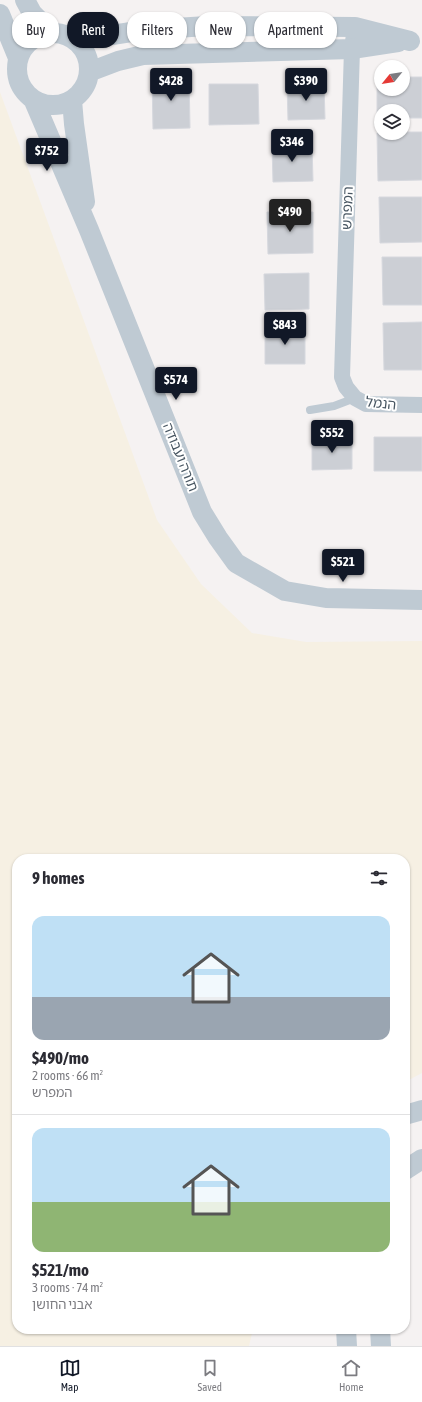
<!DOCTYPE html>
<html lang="en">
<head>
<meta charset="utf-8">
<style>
  :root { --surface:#fff; --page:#f7f7f7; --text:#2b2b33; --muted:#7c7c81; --line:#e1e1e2; --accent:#111827 }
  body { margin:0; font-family:"Asap Condensed","Noto Sans Hebrew",sans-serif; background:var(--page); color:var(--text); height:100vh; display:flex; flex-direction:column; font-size:15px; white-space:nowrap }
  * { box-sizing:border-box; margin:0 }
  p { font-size:13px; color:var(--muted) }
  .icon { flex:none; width:22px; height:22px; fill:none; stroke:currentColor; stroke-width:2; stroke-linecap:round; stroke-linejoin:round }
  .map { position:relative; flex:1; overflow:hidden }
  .drawer { position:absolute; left:12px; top:854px; width:398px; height:480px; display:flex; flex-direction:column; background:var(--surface); border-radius:16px; box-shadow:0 1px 3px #0004 }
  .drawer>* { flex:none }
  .guide { position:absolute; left:12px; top:12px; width:398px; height:36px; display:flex; gap:8px }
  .needle { width:26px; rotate:240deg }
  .controls { position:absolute; left:374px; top:60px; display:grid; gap:8px }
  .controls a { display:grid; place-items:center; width:36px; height:36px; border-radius:50%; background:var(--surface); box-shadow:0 1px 3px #0004; font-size:20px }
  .price { position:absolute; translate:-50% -34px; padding:0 9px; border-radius:4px; background:var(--accent); color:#fff; font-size:13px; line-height:26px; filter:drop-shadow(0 1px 2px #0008) }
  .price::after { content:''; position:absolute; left:50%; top:24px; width:12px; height:9px; margin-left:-6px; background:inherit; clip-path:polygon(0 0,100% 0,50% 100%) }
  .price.active { background:#222; color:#fff }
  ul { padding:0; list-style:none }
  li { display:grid; align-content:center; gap:8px; height:212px; padding:0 20px }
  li+li { border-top:1px solid var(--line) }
  li span { display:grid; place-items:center; height:124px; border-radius:12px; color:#555 }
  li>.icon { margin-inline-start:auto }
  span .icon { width:72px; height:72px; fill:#fffc; stroke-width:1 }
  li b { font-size:17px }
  h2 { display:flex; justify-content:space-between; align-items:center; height:48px; padding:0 20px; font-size:17px }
  .pill { padding:0 14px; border-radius:16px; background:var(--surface); box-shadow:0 1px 3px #0004; font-size:14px; line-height:36px }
  .pill.active { background:var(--accent); color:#fff }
  .dock { display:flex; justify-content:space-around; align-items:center; height:56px; border-top:1px solid var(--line); background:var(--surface); font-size:11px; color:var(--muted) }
  .dock a { display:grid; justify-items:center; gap:2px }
  .dock .active { color:var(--accent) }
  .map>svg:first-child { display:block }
</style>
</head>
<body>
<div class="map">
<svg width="422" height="1346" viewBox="0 0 422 1346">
  <rect width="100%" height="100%" fill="#f5f2f2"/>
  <path fill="#f6f0e3" d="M0 92 157 520 201 584 252 633 306 642 422 641V1073L405 1082V859H17V1329H253L249 1346H0Z"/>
  <path fill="#cccfd5" stroke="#d6d8de" d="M189 75 190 128 153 129 152 76Z
    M377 77H381V89H403V77H422V118H403V111H381V119H377Z
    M209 84H258L259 124 209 125Z
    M287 84H324L325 119 288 120Z
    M403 132H422V180L378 181 377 133Z
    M272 145H312L313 181 273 182Z
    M379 197H422V242L380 243Z
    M267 212H313V253L268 254Z
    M382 257H422V305H383Z
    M309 273V309L265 310 264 274Z
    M422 322V370H384L383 323Z
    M265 327H305V364H265Z
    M374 437H422V471H374Z
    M352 438V469L312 470V439Z"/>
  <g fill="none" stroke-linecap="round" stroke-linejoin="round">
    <path stroke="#bfcad3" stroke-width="8" d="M310 410 334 406 355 398"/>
    <path stroke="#bfcad3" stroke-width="16" d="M355 27 352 49 342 377 346 387 355 398 366 404 422 405"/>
    <path stroke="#bfcad3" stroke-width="20" d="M25 0 32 13 51 32
      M0 14 18 58
      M17 69a36 36 0 1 1 72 0a36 36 0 1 1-72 0Z
      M70 37 112 35 144 30 207 26 355 27 410 41
      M89 72 118 61 143 55 352 49 398 42
      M72 100 74 124 85 202
      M34 101 89 230 202 512 218 538 236 563 285 591 326 598 422 600
      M405 1115 422 1110
      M405 1170 422 1159
      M346 1329 347 1346
      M380 1329 381 1346"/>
  </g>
  <g text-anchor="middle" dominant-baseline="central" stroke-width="4" stroke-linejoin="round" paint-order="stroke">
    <g font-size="14" fill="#485662" stroke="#fff">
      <text transform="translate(347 208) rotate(-88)">המפרש</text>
      <text transform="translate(381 403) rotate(6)">הנמל</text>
      <text transform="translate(181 457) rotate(68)">תורה ועבודה</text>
    </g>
  </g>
</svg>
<div class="controls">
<a><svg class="needle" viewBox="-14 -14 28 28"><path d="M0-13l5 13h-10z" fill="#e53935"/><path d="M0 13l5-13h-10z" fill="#7c7c81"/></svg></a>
<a><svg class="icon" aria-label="layers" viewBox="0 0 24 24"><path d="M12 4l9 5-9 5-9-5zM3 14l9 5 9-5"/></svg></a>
</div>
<b class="price" style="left:171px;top:102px">$428</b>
<b class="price" style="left:306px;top:102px">$390</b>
<b class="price" style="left:292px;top:163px">$346</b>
<b class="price" style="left:47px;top:172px">$752</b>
<b class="price active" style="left:290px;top:233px">$490</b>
<b class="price" style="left:285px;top:346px">$843</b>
<b class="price" style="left:176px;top:401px">$574</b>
<b class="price" style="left:332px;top:454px">$552</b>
<b class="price" style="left:343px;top:583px">$521</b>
<div class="guide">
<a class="pill">Buy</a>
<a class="pill active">Rent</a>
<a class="pill">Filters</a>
<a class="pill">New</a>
<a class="pill">Apartment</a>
</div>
<section class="drawer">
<h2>9 homes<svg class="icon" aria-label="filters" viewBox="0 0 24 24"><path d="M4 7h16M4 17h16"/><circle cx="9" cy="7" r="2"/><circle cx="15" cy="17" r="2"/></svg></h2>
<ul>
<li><span style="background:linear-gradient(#bfe0f5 65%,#9aa5b1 0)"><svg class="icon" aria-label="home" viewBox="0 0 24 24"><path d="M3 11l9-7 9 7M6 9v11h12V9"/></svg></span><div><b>$490/mo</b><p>2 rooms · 66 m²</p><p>המפרש</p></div></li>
<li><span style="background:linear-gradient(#bfe0f5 60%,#8fb573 0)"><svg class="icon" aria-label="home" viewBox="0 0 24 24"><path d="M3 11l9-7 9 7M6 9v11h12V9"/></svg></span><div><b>$521/mo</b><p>3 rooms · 74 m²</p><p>אבני החושן</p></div></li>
</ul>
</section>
</div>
<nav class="dock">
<a class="active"><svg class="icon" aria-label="map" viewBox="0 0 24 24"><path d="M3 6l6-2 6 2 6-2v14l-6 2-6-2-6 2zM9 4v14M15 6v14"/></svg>Map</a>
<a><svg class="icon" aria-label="saved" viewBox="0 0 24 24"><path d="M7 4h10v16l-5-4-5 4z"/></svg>Saved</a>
<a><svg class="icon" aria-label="home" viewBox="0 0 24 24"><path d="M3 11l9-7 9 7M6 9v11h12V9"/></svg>Home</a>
</nav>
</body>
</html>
